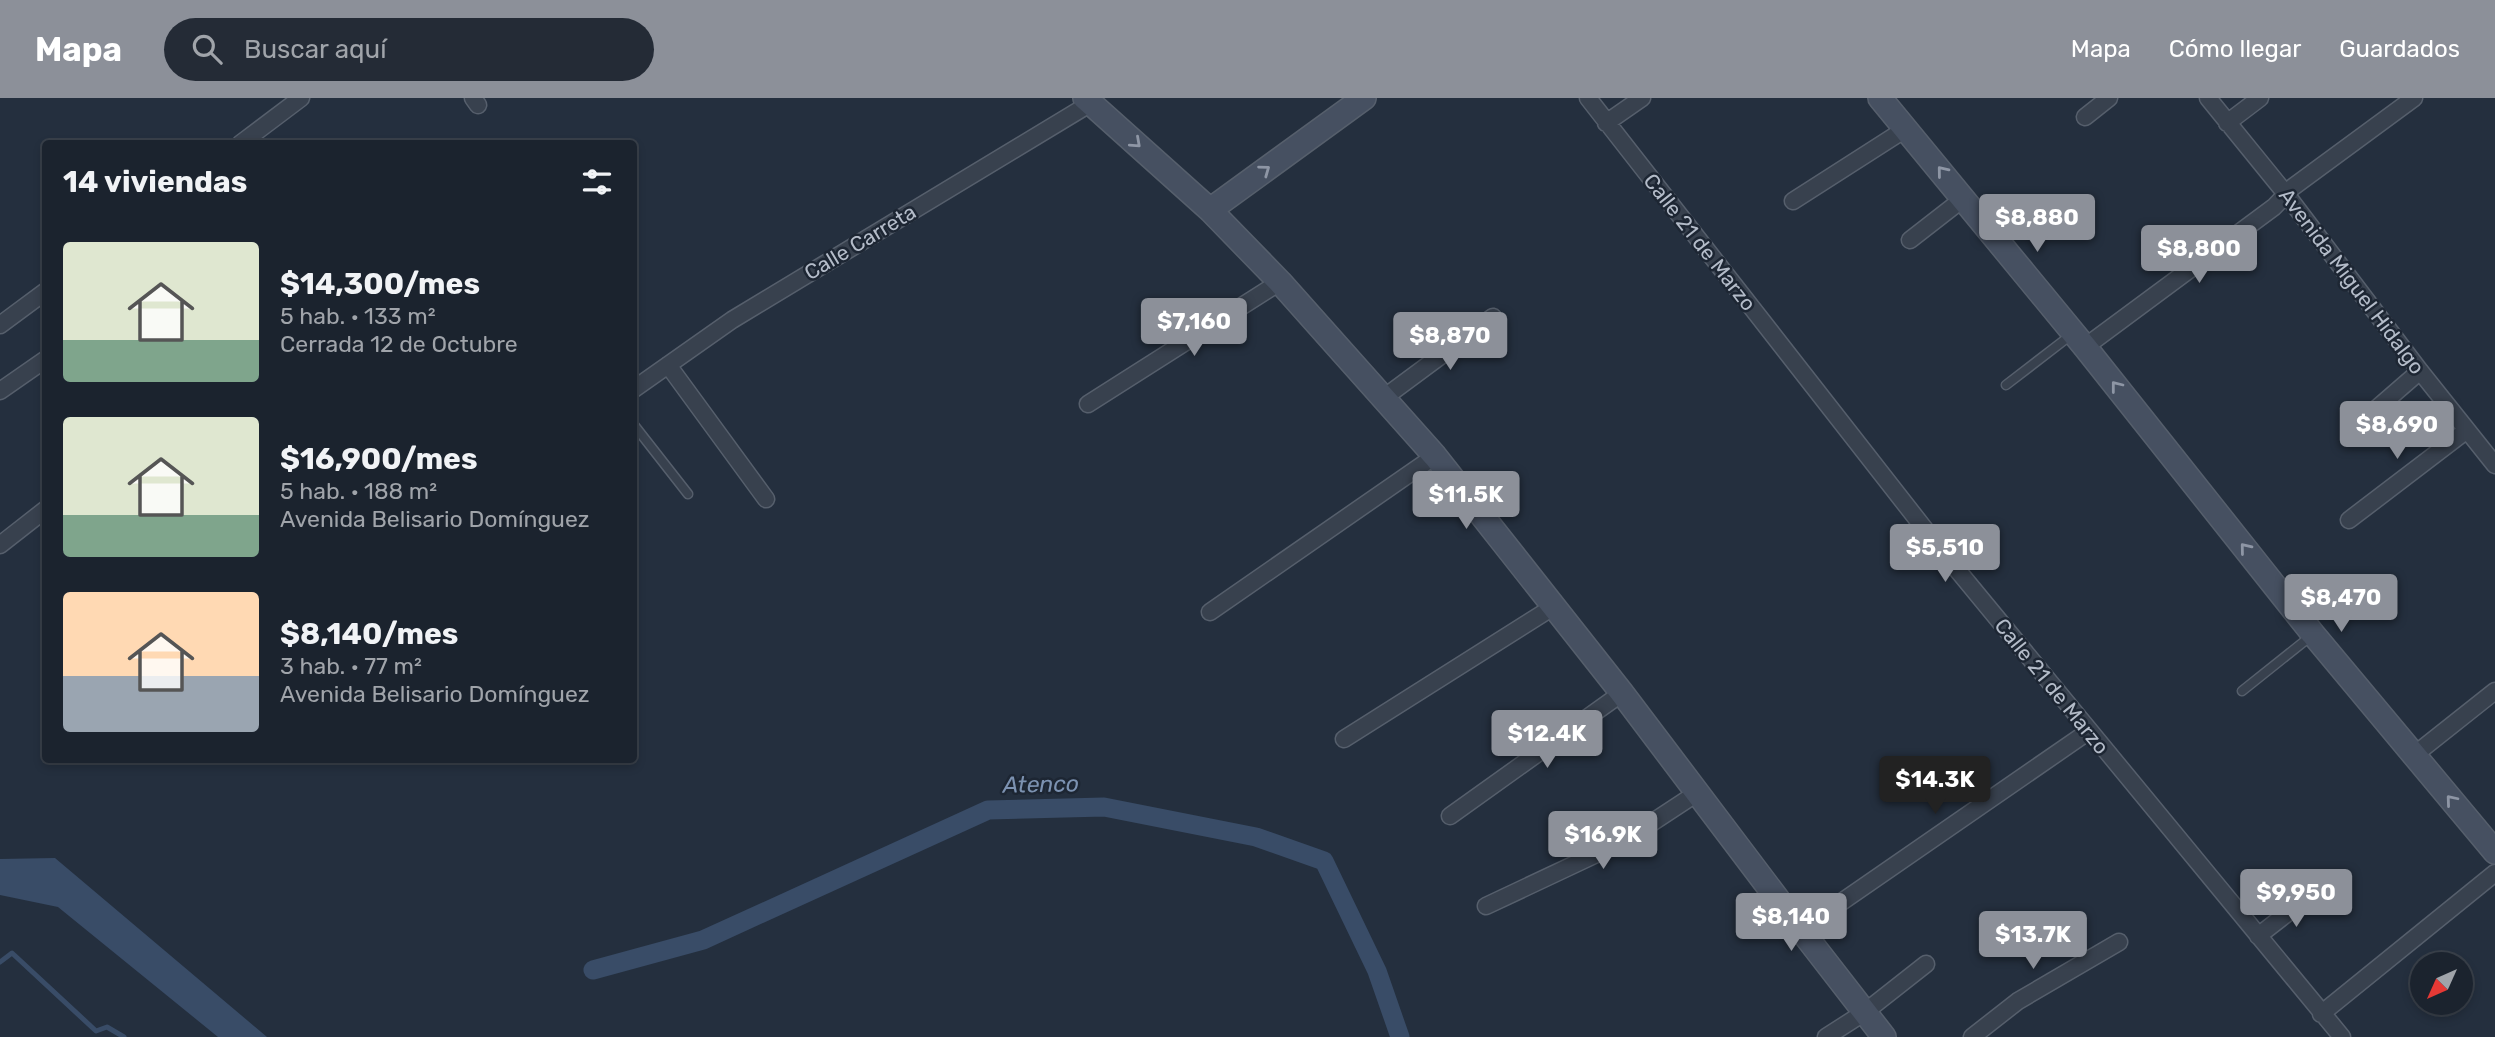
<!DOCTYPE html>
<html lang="es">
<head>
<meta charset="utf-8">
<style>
  :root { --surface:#1b232e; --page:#242b36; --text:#f1f3f6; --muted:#a0a4aa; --line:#39404a; --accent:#8c9099 }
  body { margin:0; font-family:Rubik,sans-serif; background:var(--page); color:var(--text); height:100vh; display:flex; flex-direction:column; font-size:26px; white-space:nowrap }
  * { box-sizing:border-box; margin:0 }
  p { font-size:23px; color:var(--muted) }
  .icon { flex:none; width:38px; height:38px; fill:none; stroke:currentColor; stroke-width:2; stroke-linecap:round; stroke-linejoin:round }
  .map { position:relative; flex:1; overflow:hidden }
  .panel { position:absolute; left:42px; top:42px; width:595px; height:623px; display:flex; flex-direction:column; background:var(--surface); border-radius:7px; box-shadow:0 4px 10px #0003,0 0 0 2px var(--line) }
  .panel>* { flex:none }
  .needle { width:46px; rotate:225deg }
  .controls { position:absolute; left:2410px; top:854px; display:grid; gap:14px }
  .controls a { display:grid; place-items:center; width:63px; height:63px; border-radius:50%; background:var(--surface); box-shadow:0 4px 10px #0003,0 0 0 2px var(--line); font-size:35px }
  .price { position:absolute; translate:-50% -60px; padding:0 16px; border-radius:7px; background:var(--accent); color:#fff; font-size:23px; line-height:46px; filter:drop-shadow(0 2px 4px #0008) }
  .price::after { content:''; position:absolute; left:50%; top:42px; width:21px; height:16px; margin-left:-10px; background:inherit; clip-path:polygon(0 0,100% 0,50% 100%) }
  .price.active { background:#222; color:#fff }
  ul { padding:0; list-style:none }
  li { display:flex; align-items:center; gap:21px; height:175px; padding:0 21px }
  li span { display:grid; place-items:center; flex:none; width:196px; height:140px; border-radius:7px; color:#555 }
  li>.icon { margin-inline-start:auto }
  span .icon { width:84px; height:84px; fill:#fffc; stroke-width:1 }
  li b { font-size:30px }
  h2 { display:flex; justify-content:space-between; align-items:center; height:84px; padding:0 21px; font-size:30px }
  header { display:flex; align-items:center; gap:42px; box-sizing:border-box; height:98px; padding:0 35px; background:var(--accent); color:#fff }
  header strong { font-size:33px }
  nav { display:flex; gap:38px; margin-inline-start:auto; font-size:24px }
  .search { width:490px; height:63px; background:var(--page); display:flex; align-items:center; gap:18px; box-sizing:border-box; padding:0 24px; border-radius:38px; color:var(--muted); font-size:26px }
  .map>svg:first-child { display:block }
</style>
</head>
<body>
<header>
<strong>Mapa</strong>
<div class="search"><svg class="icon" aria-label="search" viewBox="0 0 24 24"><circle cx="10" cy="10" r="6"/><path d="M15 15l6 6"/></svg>Buscar aquí</div>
<nav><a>Mapa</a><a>Cómo llegar</a><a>Guardados</a></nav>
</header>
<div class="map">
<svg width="2495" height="939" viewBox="0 0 2495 939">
  <rect width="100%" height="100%" fill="#242f3e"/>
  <path fill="#394c67" d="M55 760 267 939H218L58 809 0 797V761Z"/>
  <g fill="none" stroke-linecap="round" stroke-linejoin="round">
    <path stroke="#394c67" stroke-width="5" d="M0 864 12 855 96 933 107 929 124 939"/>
    <path stroke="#394c67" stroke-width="19" d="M593 872 703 842 988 712 1104 709 1256 739 1324 763 1377 873 1400 939"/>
    <g stroke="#565f6c" stroke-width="11">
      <path id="lane" d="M2006 287 2071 237
        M634 327 688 396
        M2242 593 2311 538"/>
    </g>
    <g stroke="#565f6c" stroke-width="19">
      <path id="street" d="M473 0 478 7
        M1588 0 1945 457 2342 939
        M2208 0 2286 96 2420 273 2495 367
        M2085 19 2109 0
        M1606 25 1642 0
        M2227 25 2260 0
        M240 46 301 0
        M1793 103 1907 30
        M1910 142 1964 100
        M0 227 46 193
        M2085 249 2274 109 2293 89 2414 0
        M668 267 766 401
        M634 291 732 222 1091 5
        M0 293 46 261
        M1385 299 1493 219
        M1088 306 1280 184
        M2367 319 2420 273
        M2349 422 2467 332
        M0 447 46 411
        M1210 514 1435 358
        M1344 641 1553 509
        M2413 658 2495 593
        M1450 718 1622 595
        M1486 808 1624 743 1697 695
        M1801 832 2089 633
        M2258 838 2312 796
        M2321 916 2495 775
        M1826 939 1865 914 1926 866
        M1972 939 2018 903 2119 844"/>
    </g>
    <g stroke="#565f6c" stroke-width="26">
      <path id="secondary" d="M1085 0 1210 112 1280 184 1435 358 1622 595 1801 832 1884 939
        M1880 0 2085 249 2313 536 2495 754
        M1210 112 1364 0"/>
    </g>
    <use href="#lane" stroke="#38414e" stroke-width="8"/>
    <use href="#street" stroke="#38414e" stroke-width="16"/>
    <use href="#secondary" stroke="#465061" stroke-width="23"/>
  </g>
  <defs><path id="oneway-chevron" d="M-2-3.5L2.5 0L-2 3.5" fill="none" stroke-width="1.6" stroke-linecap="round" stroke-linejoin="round" transform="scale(1.75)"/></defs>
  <g stroke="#8e96a5">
    <use href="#oneway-chevron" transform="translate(1136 45) rotate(42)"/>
    <use href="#oneway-chevron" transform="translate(1265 72) rotate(-36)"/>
    <use href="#oneway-chevron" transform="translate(1942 73) rotate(-129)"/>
    <use href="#oneway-chevron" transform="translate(2116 288) rotate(-128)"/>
    <use href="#oneway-chevron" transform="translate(2245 450) rotate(-129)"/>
    <use href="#oneway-chevron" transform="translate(2451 702) rotate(-130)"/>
  </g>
  <g text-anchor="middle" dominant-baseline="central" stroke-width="5" stroke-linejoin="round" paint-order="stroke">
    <g font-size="21" fill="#b4bcc9" stroke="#1d2633">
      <text transform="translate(860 144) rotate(-31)">Calle Carreta</text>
      <text transform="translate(1700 144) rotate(52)">Calle 21 de Marzo</text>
      <text transform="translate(2352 183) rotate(53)">Avenida Miguel Hidalgo</text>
      <text transform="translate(2052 588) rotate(51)">Calle 21 de Marzo</text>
    </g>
    <g font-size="23" font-style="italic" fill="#7c92b1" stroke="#1d2633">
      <text transform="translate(1041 686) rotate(-1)">Atenco</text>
    </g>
  </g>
</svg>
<div class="controls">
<a><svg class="needle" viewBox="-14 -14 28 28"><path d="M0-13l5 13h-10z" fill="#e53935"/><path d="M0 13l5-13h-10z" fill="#a0a4aa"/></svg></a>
</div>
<b class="price" style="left:2037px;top:156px">$8,880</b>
<b class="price" style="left:2199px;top:187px">$8,800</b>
<b class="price" style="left:1194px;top:260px">$7,160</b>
<b class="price" style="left:1450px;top:274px">$8,870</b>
<b class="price" style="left:2397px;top:363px">$8,690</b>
<b class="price" style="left:1466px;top:433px">$11.5K</b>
<b class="price" style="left:1945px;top:486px">$5,510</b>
<b class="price" style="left:2341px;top:536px">$8,470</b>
<b class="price" style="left:1547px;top:672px">$12.4K</b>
<b class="price active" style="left:1935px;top:718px">$14.3K</b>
<b class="price" style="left:1603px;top:773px">$16.9K</b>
<b class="price" style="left:2296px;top:831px">$9,950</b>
<b class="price" style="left:1791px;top:855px">$8,140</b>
<b class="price" style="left:2033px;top:873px">$13.7K</b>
<section class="panel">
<h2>14 viviendas<svg class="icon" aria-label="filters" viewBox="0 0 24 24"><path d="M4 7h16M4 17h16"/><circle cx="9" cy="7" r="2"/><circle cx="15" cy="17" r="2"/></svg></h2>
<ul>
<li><span style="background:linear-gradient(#dfe7d0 70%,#7fa58c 0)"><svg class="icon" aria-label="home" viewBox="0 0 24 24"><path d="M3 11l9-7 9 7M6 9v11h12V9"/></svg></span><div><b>$14,300/mes</b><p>5 hab. · 133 m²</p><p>Cerrada 12 de Octubre</p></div></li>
<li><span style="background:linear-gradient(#dfe7d0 70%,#7fa58c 0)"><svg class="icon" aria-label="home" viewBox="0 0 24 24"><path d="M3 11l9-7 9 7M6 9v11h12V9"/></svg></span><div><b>$16,900/mes</b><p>5 hab. · 188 m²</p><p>Avenida Belisario Domínguez</p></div></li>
<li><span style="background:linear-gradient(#ffd9b3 60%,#9aa5b1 0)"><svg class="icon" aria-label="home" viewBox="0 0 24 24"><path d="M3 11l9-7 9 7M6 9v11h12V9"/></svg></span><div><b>$8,140/mes</b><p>3 hab. · 77 m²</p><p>Avenida Belisario Domínguez</p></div></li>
</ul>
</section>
</div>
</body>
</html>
